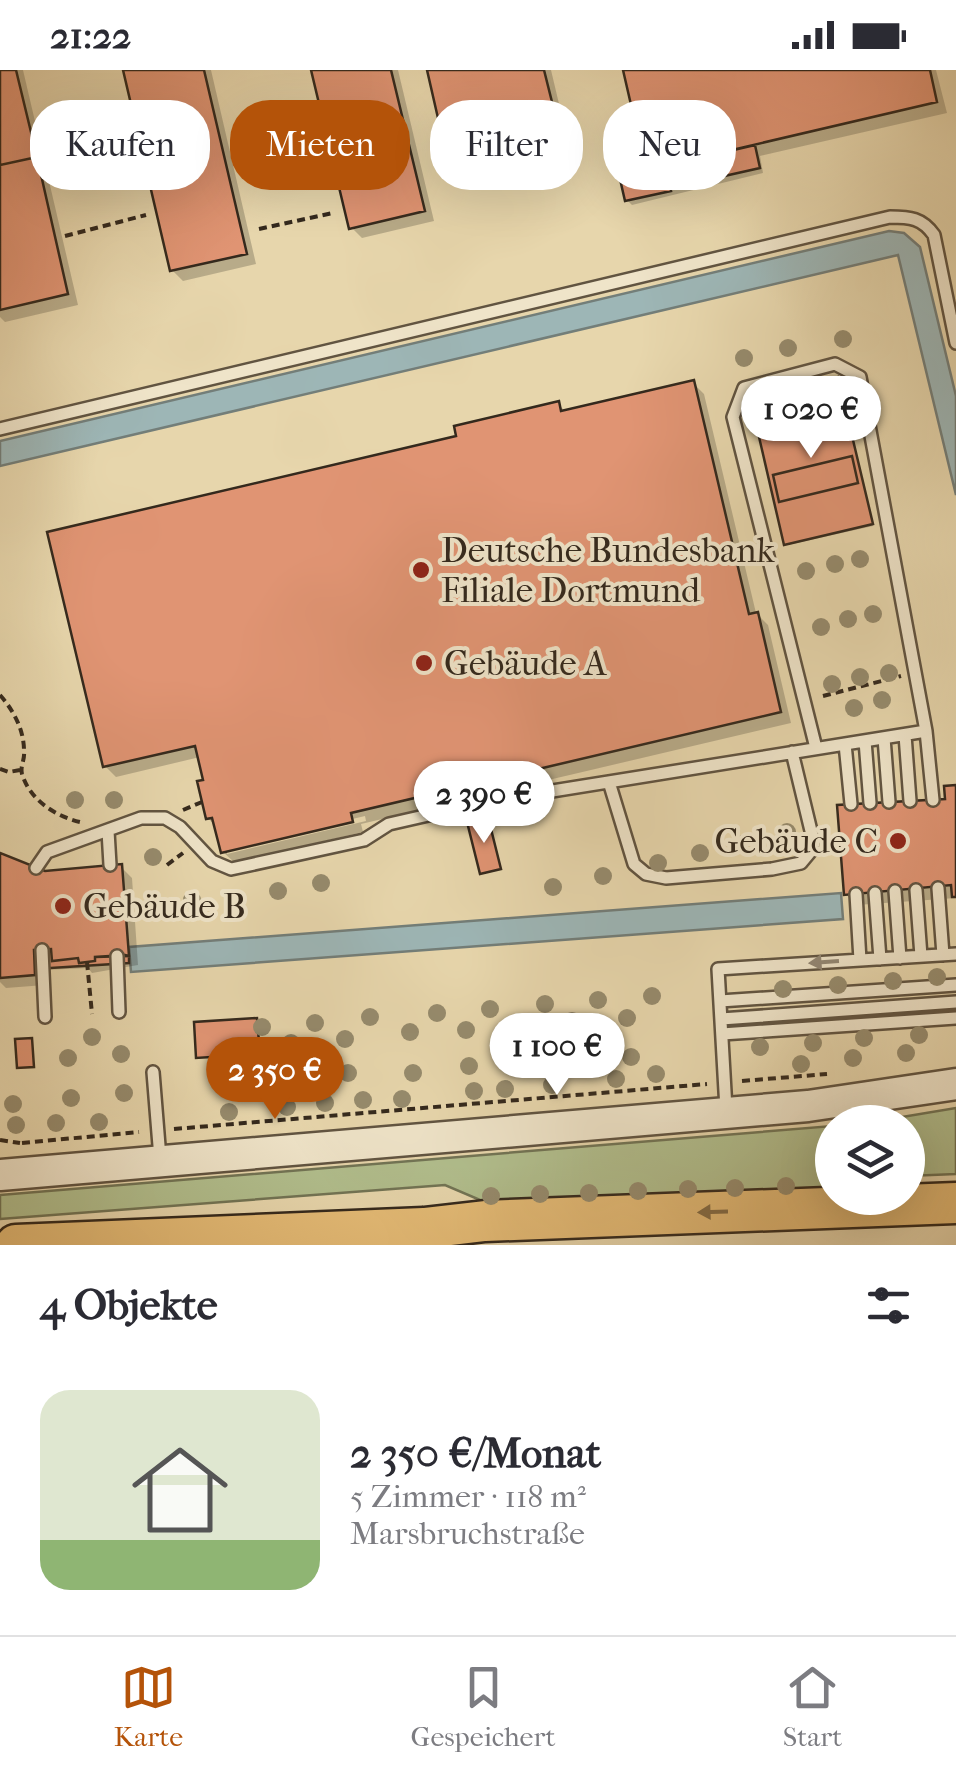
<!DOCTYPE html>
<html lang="de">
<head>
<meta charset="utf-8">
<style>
  :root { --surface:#fff; --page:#f7f7f7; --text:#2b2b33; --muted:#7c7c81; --line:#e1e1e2; --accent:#b45309 }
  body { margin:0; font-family:"IM FELL French Canon",serif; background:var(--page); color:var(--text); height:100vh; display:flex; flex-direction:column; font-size:38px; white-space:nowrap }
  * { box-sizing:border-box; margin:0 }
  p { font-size:32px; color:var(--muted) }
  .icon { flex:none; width:55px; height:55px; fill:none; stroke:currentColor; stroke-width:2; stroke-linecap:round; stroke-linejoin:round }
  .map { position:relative; height:1175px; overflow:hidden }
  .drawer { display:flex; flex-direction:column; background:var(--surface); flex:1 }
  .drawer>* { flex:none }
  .guide { position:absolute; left:30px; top:30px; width:898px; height:90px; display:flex; gap:20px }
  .fabs { position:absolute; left:815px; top:1035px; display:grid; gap:20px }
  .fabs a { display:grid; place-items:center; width:110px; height:110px; border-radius:50%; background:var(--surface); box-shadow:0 10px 40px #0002; font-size:50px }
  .price { position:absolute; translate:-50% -85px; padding:0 22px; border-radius:35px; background:#fff; color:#222; font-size:32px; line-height:65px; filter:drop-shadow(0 2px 5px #0008) }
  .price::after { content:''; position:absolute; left:50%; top:60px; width:30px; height:22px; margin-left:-15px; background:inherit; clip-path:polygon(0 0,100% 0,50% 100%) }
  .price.active { background:var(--accent); color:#fff }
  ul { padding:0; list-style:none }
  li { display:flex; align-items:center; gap:30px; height:250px; padding:0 40px }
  li span { display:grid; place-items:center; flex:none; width:280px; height:200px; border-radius:30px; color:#555 }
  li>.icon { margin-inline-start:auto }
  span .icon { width:120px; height:120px; fill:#fffc; stroke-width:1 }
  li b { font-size:42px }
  h2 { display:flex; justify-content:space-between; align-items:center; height:120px; padding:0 40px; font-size:42px }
  .tag { padding:0 35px; border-radius:40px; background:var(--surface); box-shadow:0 10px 40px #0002; font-size:35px; line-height:90px }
  .tag.active { background:var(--accent); color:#fff }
  .status { display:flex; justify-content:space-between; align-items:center; height:70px; padding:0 50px; background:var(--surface); direction:ltr }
  .status svg { height:28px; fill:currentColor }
  .tabs { display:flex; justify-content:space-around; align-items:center; height:140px; border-top:2px solid var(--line); background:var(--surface); font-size:28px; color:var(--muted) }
  .tabs a { display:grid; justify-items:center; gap:5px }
  .tabs .active { color:var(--accent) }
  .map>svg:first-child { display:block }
</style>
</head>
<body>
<div class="status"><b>21:22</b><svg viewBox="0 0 49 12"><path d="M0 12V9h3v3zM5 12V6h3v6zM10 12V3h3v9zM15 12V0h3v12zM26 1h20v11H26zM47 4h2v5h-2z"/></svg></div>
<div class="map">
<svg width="956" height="1175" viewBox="0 0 956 1175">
  <rect width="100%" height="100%" fill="#e7d6ac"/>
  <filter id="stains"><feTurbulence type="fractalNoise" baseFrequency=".002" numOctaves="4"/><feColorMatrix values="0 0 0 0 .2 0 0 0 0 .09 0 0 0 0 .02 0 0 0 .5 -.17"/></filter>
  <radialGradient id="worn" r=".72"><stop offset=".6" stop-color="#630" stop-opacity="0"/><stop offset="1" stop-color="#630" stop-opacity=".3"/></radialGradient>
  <path fill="#b1be8d" stroke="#727455" stroke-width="2.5" d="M956 1038V1104L908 1106V1052H872Z
    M832 1056V1115L813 1119 487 1133 445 1115 0 1149V1125Z"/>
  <path fill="#9db6b6" stroke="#737e79" stroke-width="2.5" d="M889 161 904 163 920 177 956 326V425L898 185 0 396V371Z
    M841 823 843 849 131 902 129 877Z"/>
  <path fill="#0003" fill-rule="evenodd" d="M0 0H23L78 235 5 252 0 247Z
    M126 0H211L256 194 183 211 172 200Z
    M314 0H398L434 151 362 168 351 157Z
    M430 0H551L564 55 457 80 446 69Z
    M626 0H936L947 43 760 86 763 103 632 135 627 130 620 97H648Z
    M837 309 873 456 788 475 787 473Z
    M693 313 704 324 756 543 768 555 791 653 361 754 363 762 234 792 223 782 217 758 208 748 206 712 200 687 116 707 105 696 459 368 558 334 566 342ZM365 746 366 751 227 784V779Z
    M956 718V828L857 835 846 824 947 731Z
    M0 786 45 804 121 797 132 808 138 895 92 903 88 898 44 900 45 915 6 918 0 912Z
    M256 950 260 985 199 987Z"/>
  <path fill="#e09473" stroke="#34291d" stroke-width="2.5" d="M0 0H16L37 87 0 95Z
    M123 0H204L247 184 170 201Z
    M311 0H391L425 141 349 159Z
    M427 0H544L555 44 443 70Z
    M623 0H930L937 32 646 100Z
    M755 75 760 98 671 118 665 96Z
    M37 87 68 224 0 240V95Z
    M644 89 646 100 665 96 671 121 625 131 617 96Z
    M838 307 873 454 784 475 750 328Z
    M694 310 749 544 758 542 781 642 351 743 353 752 221 783 212 748 206 749 197 711 203 710 195 676 103 697 47 462 456 366 454 356 559 331 561 341Z
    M852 386 858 413 779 432 773 405Z
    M956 715V827H952L951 815 844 825 837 735 945 729 944 716Z
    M488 747 501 799 480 804 467 752Z
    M0 783 45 801 122 794 129 886 95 887V891L79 893 78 888 52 891 51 879 34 880 35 905 0 908Z
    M51 879 52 891 78 888 79 893 95 891V887L125 885 129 886V893L35 899 34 880Z
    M257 948 260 984 196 988 194 952Z
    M32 968 34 997 17 998 15 969Z"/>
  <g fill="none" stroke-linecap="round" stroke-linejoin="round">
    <g stroke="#615441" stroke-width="16">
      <path id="service" d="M0 359 890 147C910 147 922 148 934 165L956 273
        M926 661 933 730
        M905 665 910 731
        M884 668 889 732
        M865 671 870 733
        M845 674 851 734
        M609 712 634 794 646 804 666 808 772 799 801 793 811 781 812 765 792 682
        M108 761 110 795
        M36 798 47 782 141 748H165L180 757 212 791 231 799 364 770 389 754 490 731 926 661 860 307 835 294 744 318 733 347 816 678
        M938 818 943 885
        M916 820 921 886
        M895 821 900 888
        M875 823 880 889
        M856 824 860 890
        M42 880 45 947
        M117 886 119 942
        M720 931 956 915
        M721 949 956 932
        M722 964 956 948
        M153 1002 160 1088
        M726 1039 718 899 956 884"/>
    </g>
    <g stroke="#615441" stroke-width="35">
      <path id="tertiary" d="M0 1105 808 1036 956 1014"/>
    </g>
    <g stroke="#34291d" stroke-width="45">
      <path id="trunk" d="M16 1175 424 1158 485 1151 956 1133"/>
    </g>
    <path stroke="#34291d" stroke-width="4" stroke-dasharray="8 5" stroke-linecap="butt" d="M259 159 333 143
      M65 166 146 145
      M0 625C14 641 24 660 24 681 25 690 20 696 22 704 30 730 55 746 80 752
      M823 626 901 606
      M0 699 9 702 20 700
      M183 740 202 732
      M167 795 183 783
      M87 892 92 944
      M742 1011 827 1004
      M174 1059 707 1014
      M0 1070 20 1073
      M22 1073 139 1062"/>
    <use href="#service" stroke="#efe4c9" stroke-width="11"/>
    <use href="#tertiary" stroke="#efe4c9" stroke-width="30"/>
    <use href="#trunk" stroke="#e4bb76" stroke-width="40"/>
  </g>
  <g fill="#968b6d">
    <circle cx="843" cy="269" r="9"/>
    <circle cx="788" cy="278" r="9"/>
    <circle cx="744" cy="288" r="9"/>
    <circle cx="860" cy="489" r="9"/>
    <circle cx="835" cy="494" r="9"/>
    <circle cx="806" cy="501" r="9"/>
    <circle cx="873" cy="544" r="9"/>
    <circle cx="848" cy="549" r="9"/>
    <circle cx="821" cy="557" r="9"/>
    <circle cx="889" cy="603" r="9"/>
    <circle cx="860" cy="607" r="9"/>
    <circle cx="832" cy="614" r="9"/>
    <circle cx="882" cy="630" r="9"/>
    <circle cx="854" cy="638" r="9"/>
    <circle cx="75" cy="730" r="9"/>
    <circle cx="114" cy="730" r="9"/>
    <circle cx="787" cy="762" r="9"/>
    <circle cx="739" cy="774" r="9"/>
    <circle cx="700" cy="783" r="9"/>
    <circle cx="153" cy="787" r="9"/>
    <circle cx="658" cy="793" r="9"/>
    <circle cx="603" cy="806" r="9"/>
    <circle cx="321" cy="813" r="9"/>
    <circle cx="553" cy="817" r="9"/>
    <circle cx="278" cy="821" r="9"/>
    <circle cx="192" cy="830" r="9"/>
    <circle cx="937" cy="907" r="9"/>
    <circle cx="893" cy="911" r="9"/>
    <circle cx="838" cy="915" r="9"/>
    <circle cx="783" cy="919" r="9"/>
    <circle cx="652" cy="926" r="9"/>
    <circle cx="598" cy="930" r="9"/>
    <circle cx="545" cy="934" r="9"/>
    <circle cx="490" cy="939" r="9"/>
    <circle cx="437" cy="943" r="9"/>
    <circle cx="370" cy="947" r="9"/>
    <circle cx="627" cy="948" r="9"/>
    <circle cx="572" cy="951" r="9"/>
    <circle cx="315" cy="953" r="9"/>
    <circle cx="519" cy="955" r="9"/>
    <circle cx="262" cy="957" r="9"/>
    <circle cx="466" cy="960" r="9"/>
    <circle cx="410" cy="962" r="9"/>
    <circle cx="919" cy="965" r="9"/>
    <circle cx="92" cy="967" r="9"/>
    <circle cx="864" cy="968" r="9"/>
    <circle cx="345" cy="969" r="9"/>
    <circle cx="291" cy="973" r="9"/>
    <circle cx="813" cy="973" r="9"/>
    <circle cx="760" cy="977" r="9"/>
    <circle cx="906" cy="983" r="9"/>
    <circle cx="121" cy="984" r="9"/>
    <circle cx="631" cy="987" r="9"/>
    <circle cx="68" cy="988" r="9"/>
    <circle cx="853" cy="988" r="9"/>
    <circle cx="574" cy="991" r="9"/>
    <circle cx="524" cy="994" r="9"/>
    <circle cx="801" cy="994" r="9"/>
    <circle cx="469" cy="996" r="9"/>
    <circle cx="348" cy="1003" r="9"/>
    <circle cx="413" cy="1003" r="9"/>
    <circle cx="656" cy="1004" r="9"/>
    <circle cx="616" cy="1009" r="9"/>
    <circle cx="294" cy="1011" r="9"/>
    <circle cx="242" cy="1015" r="9"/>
    <circle cx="552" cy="1015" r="9"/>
    <circle cx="505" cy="1019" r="9"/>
    <circle cx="474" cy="1021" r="9"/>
    <circle cx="124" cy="1023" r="9"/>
    <circle cx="71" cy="1028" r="9"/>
    <circle cx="402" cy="1029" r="9"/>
    <circle cx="363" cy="1030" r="9"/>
    <circle cx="325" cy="1033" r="9"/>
    <circle cx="13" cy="1034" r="9"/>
    <circle cx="287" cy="1037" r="9"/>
    <circle cx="229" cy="1042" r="9"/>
    <circle cx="99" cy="1052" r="9"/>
    <circle cx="56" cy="1053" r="9"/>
    <circle cx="16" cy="1055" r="9"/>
    <circle cx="786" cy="1116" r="9"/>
    <circle cx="735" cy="1118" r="9"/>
    <circle cx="688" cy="1119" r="9"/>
    <circle cx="638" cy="1121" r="9"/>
    <circle cx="589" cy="1123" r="9"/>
    <circle cx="540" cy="1124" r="9"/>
    <circle cx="491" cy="1126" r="9"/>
  </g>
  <defs><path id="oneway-solid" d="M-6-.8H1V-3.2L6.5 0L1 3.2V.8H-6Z" transform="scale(2.5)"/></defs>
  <use fill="#928673" href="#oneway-solid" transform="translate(824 892) rotate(176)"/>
  <use fill="#836b45" href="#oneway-solid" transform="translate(713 1142) rotate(178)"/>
  <g fill="#8f2418" stroke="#efe4c9" stroke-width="4">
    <circle cx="421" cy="500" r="10"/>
    <circle cx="424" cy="593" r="10"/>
    <circle cx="898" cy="771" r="10"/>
    <circle cx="63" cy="836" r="10"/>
  </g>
  <g text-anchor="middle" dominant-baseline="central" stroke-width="8" stroke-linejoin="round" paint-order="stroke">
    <g font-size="35" fill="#34291d" stroke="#efe4c9" text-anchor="start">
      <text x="441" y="480">Deutsche Bundesbank<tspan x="441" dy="40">Filiale Dortmund</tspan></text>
      <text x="444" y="593">Gebäude A</text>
      <text x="878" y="771" text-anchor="end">Gebäude C</text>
      <text x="83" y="836">Gebäude B</text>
    </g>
  </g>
  <rect width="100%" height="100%" filter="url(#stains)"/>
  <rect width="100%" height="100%" fill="url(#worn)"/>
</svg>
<div class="fabs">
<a><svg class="icon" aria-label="layers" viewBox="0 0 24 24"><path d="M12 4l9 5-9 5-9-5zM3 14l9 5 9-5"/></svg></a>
</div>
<b class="price" style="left:811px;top:391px">1 020 €</b>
<b class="price" style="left:484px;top:776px">2 390 €</b>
<b class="price" style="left:557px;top:1028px">1 100 €</b>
<b class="price active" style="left:275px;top:1052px">2 350 €</b>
<div class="guide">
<a class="tag">Kaufen</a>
<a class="tag active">Mieten</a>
<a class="tag">Filter</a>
<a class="tag">Neu</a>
</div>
</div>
<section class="drawer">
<h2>4 Objekte<svg class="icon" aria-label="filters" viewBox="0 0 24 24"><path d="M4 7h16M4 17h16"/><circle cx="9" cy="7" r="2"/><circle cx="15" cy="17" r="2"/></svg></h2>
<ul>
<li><span style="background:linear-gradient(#dfe7d0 75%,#8fb573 0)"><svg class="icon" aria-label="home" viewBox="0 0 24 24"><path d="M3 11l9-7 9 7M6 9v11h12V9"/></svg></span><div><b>2 350 €/Monat</b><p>5 Zimmer · 118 m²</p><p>Marsbruchstraße</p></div></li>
</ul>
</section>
<nav class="tabs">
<a class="active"><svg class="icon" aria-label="map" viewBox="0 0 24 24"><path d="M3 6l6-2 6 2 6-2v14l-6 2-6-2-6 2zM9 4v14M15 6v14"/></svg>Karte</a>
<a><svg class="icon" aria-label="saved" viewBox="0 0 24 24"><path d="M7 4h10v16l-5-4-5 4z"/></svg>Gespeichert</a>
<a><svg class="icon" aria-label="home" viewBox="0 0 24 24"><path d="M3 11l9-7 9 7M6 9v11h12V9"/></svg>Start</a>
</nav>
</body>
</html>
